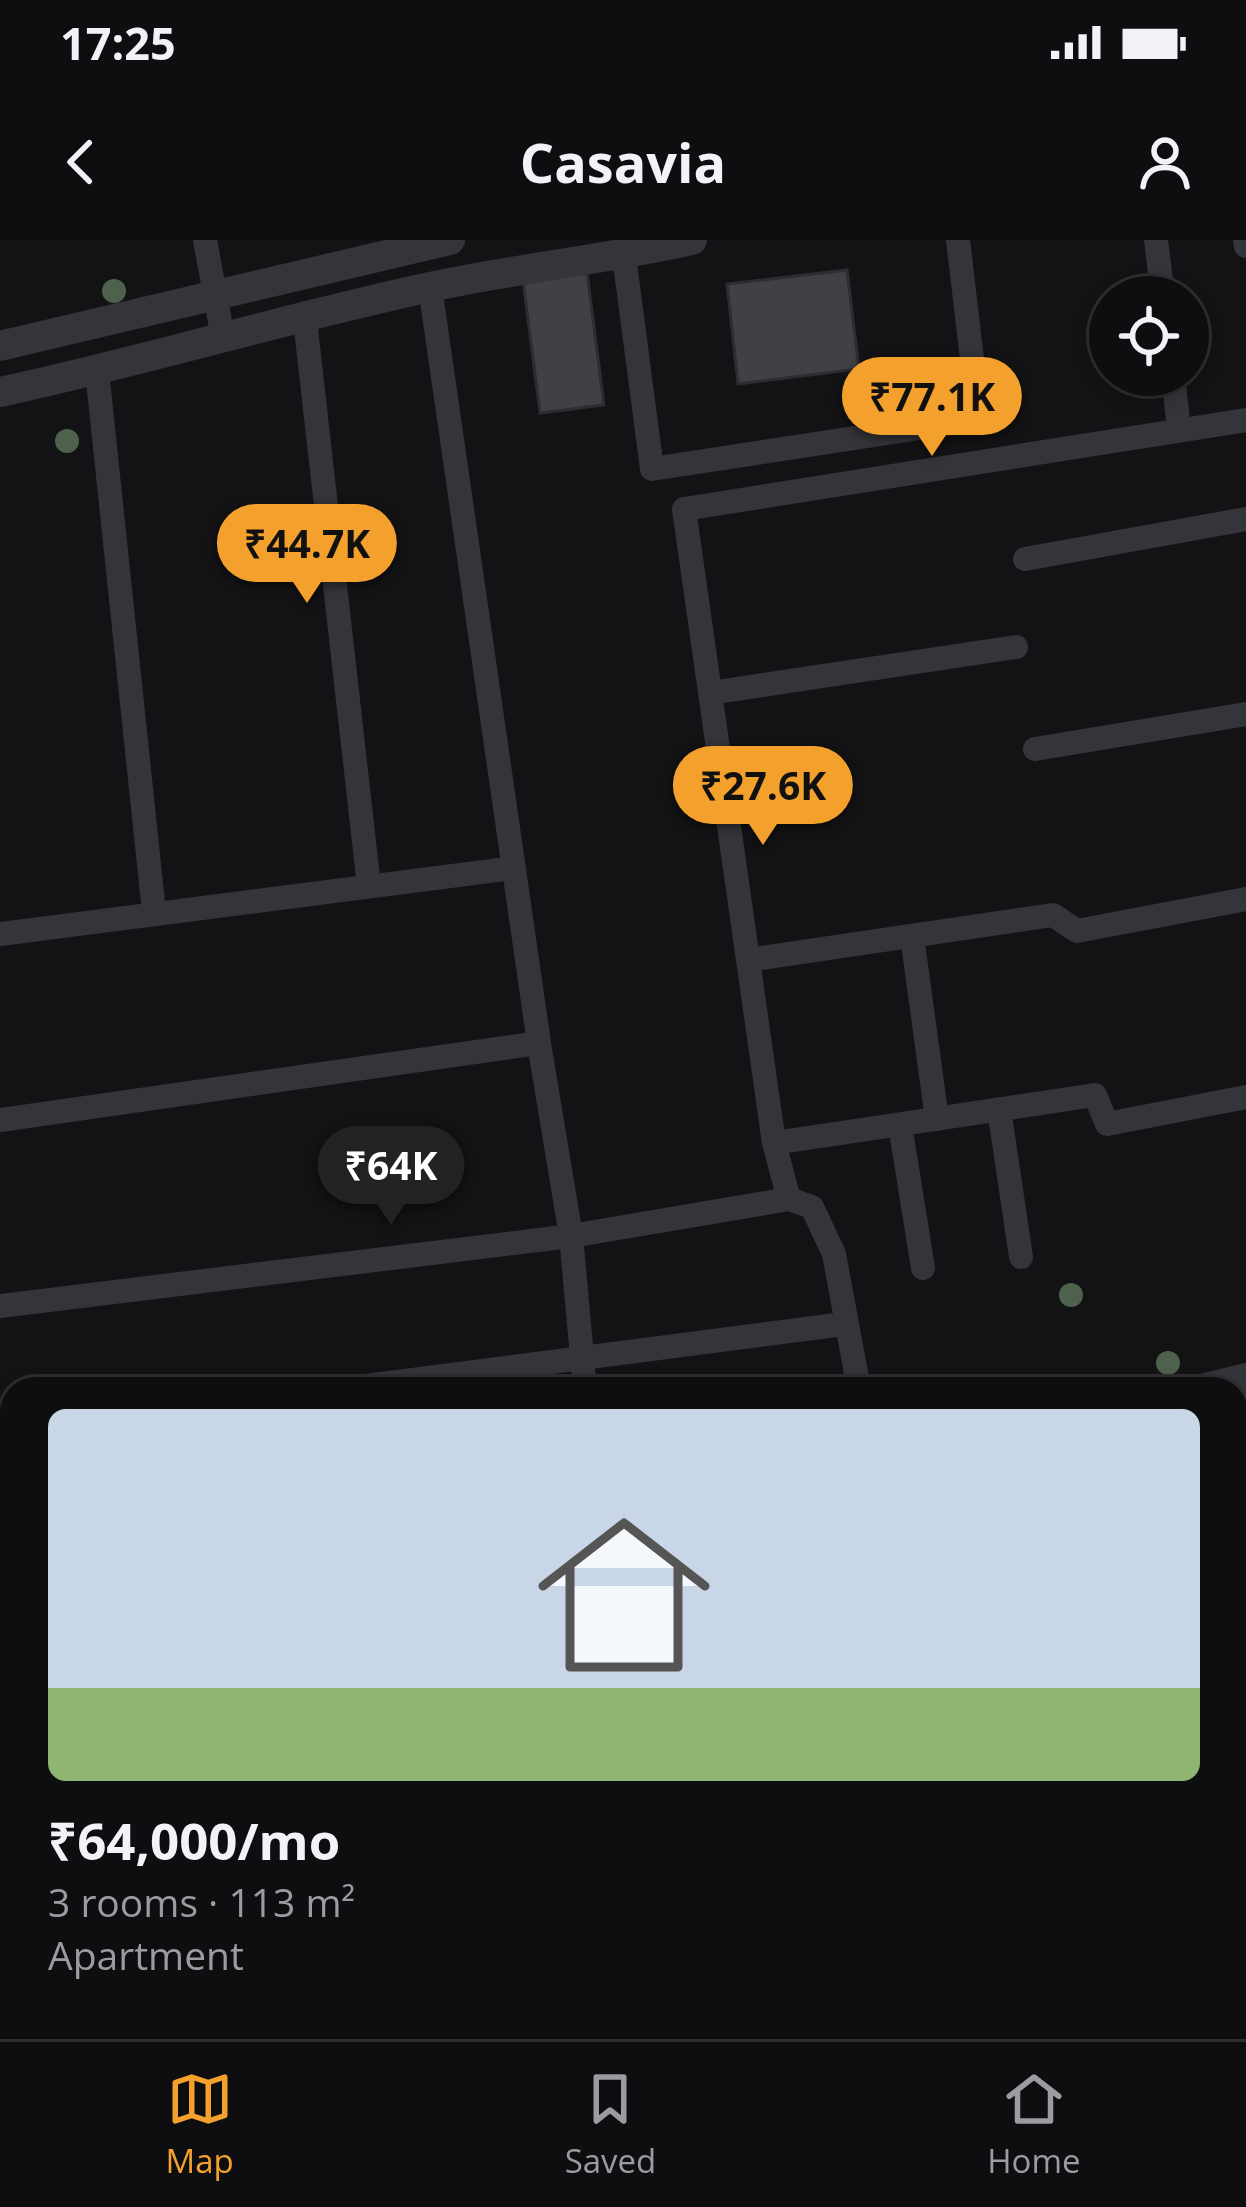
<!DOCTYPE html>
<html lang="en">
<head>
<meta charset="utf-8">
<style>
  :root { --surface:#0e0e10; --page:#1c1c1e; --text:#f1f3f6; --muted:#9b9c9f; --line:#2e2e30; --accent:#f3a02c }
  body { margin:0; font-family:"Open Sans",sans-serif; background:var(--page); color:var(--text); height:100vh; display:flex; flex-direction:column; font-size:45px; white-space:nowrap }
  * { box-sizing:border-box; margin:0 }
  p { font-size:39px; color:var(--muted) }
  .icon { flex:none; width:66px; height:66px; fill:none; stroke:currentColor; stroke-width:2; stroke-linecap:round; stroke-linejoin:round }
  .map { position:relative; flex:1; overflow:hidden }
  .drawer { position:absolute; left:0px; top:1137px; width:1248px; height:663px; display:flex; flex-direction:column; background:var(--surface); border-radius:36px 36px 0 0; box-shadow:0 6px 18px #0003,0 0 0 3px var(--line) }
  .drawer>* { flex:none }
  .fabs { position:absolute; left:1089px; top:36px; display:grid; gap:24px }
  .fabs a { display:grid; place-items:center; width:120px; height:120px; border-radius:50%; background:var(--surface); box-shadow:0 6px 18px #0003,0 0 0 3px var(--line); font-size:60px }
  .price { position:absolute; translate:-50% -102px; padding:0 27px; border-radius:42px; background:var(--accent); color:#111; font-size:39px; line-height:78px; filter:drop-shadow(0 3px 6px #0008) }
  .price::after { content:''; position:absolute; left:50%; top:72px; width:36px; height:27px; margin-left:-18px; background:inherit; clip-path:polygon(0 0,100% 0,50% 100%) }
  .price.active { background:#222; color:#fff }
  ul { padding:0; list-style:none }
  li { display:grid; align-content:center; gap:24px; height:636px; padding:0 48px }
  li+li { border-top:3px solid var(--line) }
  li span { display:grid; place-items:center; height:372px; border-radius:18px; color:#555 }
  li>.icon { margin-inline-start:auto }
  span .icon { width:216px; height:216px; fill:#fffc; stroke-width:1 }
  li b { font-size:51px }
  .status { display:flex; justify-content:space-between; align-items:center; height:84px; padding:0 60px; background:var(--surface); direction:ltr }
  .status svg { height:33px; fill:currentColor }
  header { display:flex; justify-content:space-between; align-items:center; height:156px; padding:0 48px; background:var(--surface); font-size:54px; font-weight:700 }
  .tabs { display:flex; justify-content:space-around; align-items:center; height:168px; border-top:3px solid var(--line); background:var(--surface); font-size:33px; color:var(--muted) }
  .tabs a { display:grid; justify-items:center; gap:6px }
  .tabs .active { color:var(--accent) }
  .map>svg:first-child { display:block }
</style>
</head>
<body>
<div class="status"><b>17:25</b><svg viewBox="0 0 49 12"><path d="M0 12V9h3v3zM5 12V6h3v6zM10 12V3h3v9zM15 12V0h3v12zM26 1h20v11H26zM47 4h2v5h-2z"/></svg></div>
<header><svg class="icon" aria-label="back" viewBox="0 0 24 24"><path d="M15 5l-7 7 7 7"/></svg>Casavia<svg class="icon" aria-label="person" viewBox="0 0 24 24"><circle cx="12" cy="8" r="4"/><path d="M4 21q1-7 8-7t8 7"/></svg></header>
<div class="map">
<svg width="1246" height="1799" viewBox="0 0 1246 1799">
  <rect width="100%" height="100%" fill="#131315"/>
  <g fill="none" stroke-linecap="round" stroke-linejoin="round">
    <path stroke="#293338" stroke-width="57" d="M1236 1618 1246 1615
      M811 1799 826 1788"/>
  </g>
  <path fill="#3f4145" stroke="#2d2d31" stroke-width="3" d="M847 30 859 129 738 144 727 44Z
    M587 32 604 165 540 173 523 40Z"/>
  <g fill="none" stroke-linecap="round" stroke-linejoin="round">
    <path stroke="#34353a" stroke-width="24" d="M205 0 223 98
      M1156 0 1163 57
      M1245 0 1246 6
      M624 16 652 229 979 179 958 0
      M430 47 539 803 571 996 585 1149
      M305 80 369 646
      M97 131 154 672
      M1173 135 1179 190
      M1025 319 1246 279
      M710 453 1016 407
      M1035 509 1246 474
      M0 694 514 628
      M912 696 937 879
      M748 720 1053 675 1077 691 1246 659
      M999 869 1021 1017
      M0 880 539 803
      M900 885 923 1028
      M774 903 1095 855 1107 884 1246 857
      M789 959 774 903 684 269 1246 180
      M0 1066 571 996 789 959 812 967 834 1014 859 1149
      M343 1149 844 1084
      M0 1197 12 1195
      M0 1346 9 1416
      M0 1523 12 1519
      M1236 1725 1246 1724
      M1019 1799 1045 1788"/>
    <path stroke="#34353a" stroke-width="30" d="M0 106 450 0
      M0 152C144 121 286 78 430 47 517 28 605 20 692 0
      M1201 1149 1246 1138
      M1236 1184 1246 1182
      M0 1418 12 1416"/>
  </g>
  <g fill="#4d614d">
    <circle cx="114" cy="51" r="12"/>
    <circle cx="67" cy="201" r="12"/>
    <circle cx="1071" cy="1055" r="12"/>
    <circle cx="1168" cy="1123" r="12"/>
  </g>
</svg>
<div class="fabs">
<a><svg class="icon" aria-label="locate" viewBox="0 0 24 24"><circle cx="12" cy="12" r="6"/><path d="M12 2v4M12 18v4M2 12h4M18 12h4"/></svg></a>
</div>
<b class="price" style="left:932px;top:219px">₹77.1K</b>
<b class="price" style="left:307px;top:366px">₹44.7K</b>
<b class="price" style="left:763px;top:608px">₹27.6K</b>
<b class="price active" style="left:391px;top:988px">₹64K</b>
<section class="drawer">
<ul>
<li><span style="background:linear-gradient(#c9d6e8 75%,#8fb573 0)"><svg class="icon" aria-label="home" viewBox="0 0 24 24"><path d="M3 11l9-7 9 7M6 9v11h12V9"/></svg></span><div><b>₹64,000/mo</b><p>3 rooms · 113 m²</p><p>Apartment</p></div></li>
</ul>
</section>
</div>
<nav class="tabs">
<a class="active"><svg class="icon" aria-label="map" viewBox="0 0 24 24"><path d="M3 6l6-2 6 2 6-2v14l-6 2-6-2-6 2zM9 4v14M15 6v14"/></svg>Map</a>
<a><svg class="icon" aria-label="saved" viewBox="0 0 24 24"><path d="M7 4h10v16l-5-4-5 4z"/></svg>Saved</a>
<a><svg class="icon" aria-label="home" viewBox="0 0 24 24"><path d="M3 11l9-7 9 7M6 9v11h12V9"/></svg>Home</a>
</nav>
</body>
</html>
